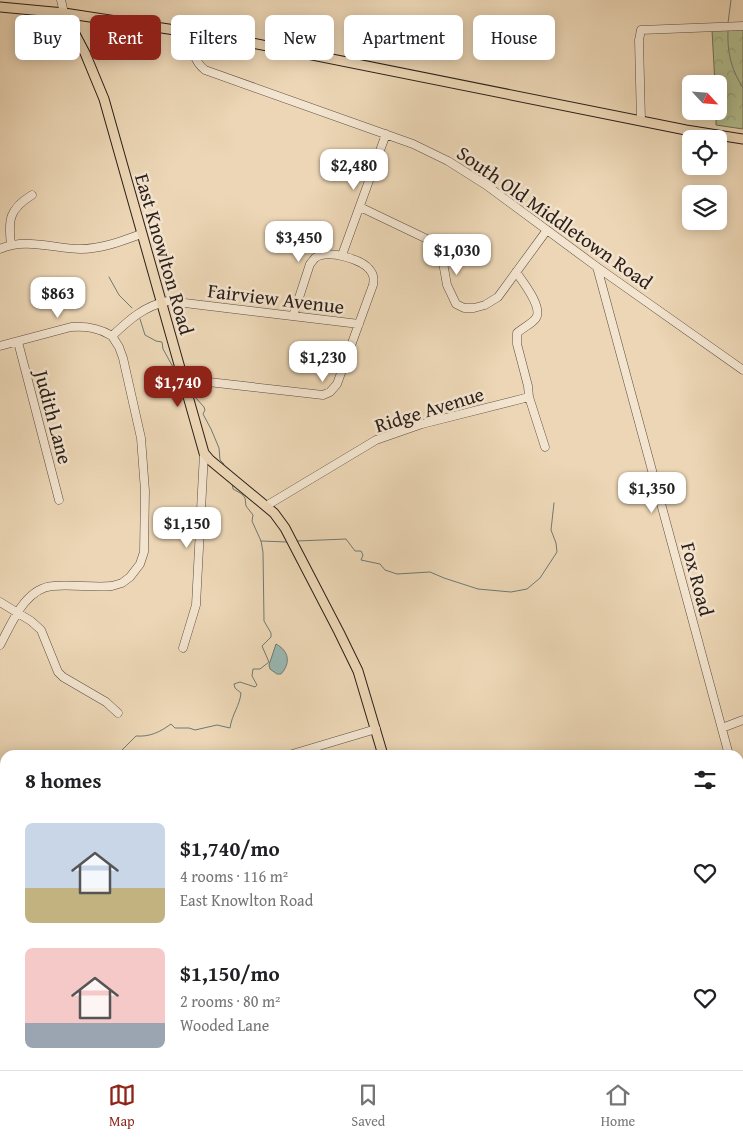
<!DOCTYPE html>
<html lang="en">
<head>
<meta charset="utf-8">
<style>
  :root { --surface:#fff; --page:#f6f6f6; --text:#202124; --muted:#757577; --line:#e0e0e0; --accent:#8f2418 }
  body { margin:0; font-family:"Gentium Book Plus",serif; background:var(--page); color:var(--text); height:100vh; display:flex; flex-direction:column; font-size:19px; white-space:nowrap }
  * { box-sizing:border-box; margin:0 }
  p { font-size:16px; color:var(--muted) }
  .icon { flex:none; width:28px; height:28px; fill:none; stroke:currentColor; stroke-width:2; stroke-linecap:round; stroke-linejoin:round }
  .map { position:relative; flex:1; overflow:hidden }
  .drawer { position:absolute; left:0px; top:750px; width:744px; height:320px; display:flex; flex-direction:column; background:var(--surface); border-radius:15px 15px 0 0; box-shadow:0 2px 12px #0003 }
  .drawer>* { flex:none }
  .banner { position:absolute; left:15px; top:15px; width:714px; height:45px; display:flex; gap:10px }
  .needle { width:32px; rotate:116deg }
  .tools { position:absolute; left:682px; top:75px; display:grid; gap:10px }
  .tools a { display:grid; place-items:center; width:45px; height:45px; border-radius:8px; background:var(--surface); box-shadow:0 2px 12px #0003; font-size:25px }
  .price { position:absolute; translate:-50% -42px; padding:0 11px; border-radius:10px; background:#fff; color:#222; font-size:16px; line-height:32px; filter:drop-shadow(0 1px 2px #0008) }
  .price::after { content:''; position:absolute; left:50%; top:30px; width:15px; height:11px; margin-left:-8px; background:inherit; clip-path:polygon(0 0,100% 0,50% 100%) }
  .price.selected { background:var(--accent); color:#fff }
  ul { padding:0; list-style:none }
  li { display:flex; align-items:center; gap:15px; height:125px; padding:0 25px }
  li span { display:grid; place-items:center; flex:none; width:140px; height:100px; border-radius:8px; color:#555 }
  li>.icon { margin-inline-start:auto }
  span .icon { width:60px; height:60px; fill:#fffc; stroke-width:1 }
  li b { font-size:21px }
  h2 { display:flex; justify-content:space-between; align-items:center; height:60px; padding:0 25px; font-size:21px }
  .tag { padding:0 18px; border-radius:8px; background:var(--surface); box-shadow:0 2px 12px #0003; font-size:18px; line-height:45px }
  .tag.selected { background:var(--accent); color:#fff }
  .dock { display:flex; justify-content:space-around; align-items:center; height:70px; border-top:1px solid var(--line); background:var(--surface); font-size:14px; color:var(--muted) }
  .dock a { display:grid; justify-items:center; gap:2px }
  .dock .selected { color:var(--accent) }
  .map>svg:first-child { display:block }
</style>
</head>
<body>
<div class="map">
<svg width="743" height="1070" viewBox="0 0 743 1070">
  <defs>
    <pattern id="forest-crowns" width="20" height="18" patternUnits="userSpaceOnUse" patternTransform="scale(1.25)"><rect width="20" height="18" fill="#b3bf91"/><path d="M2 6a3 3 0 1 1 6 0M12 15a3 3 0 1 1 6 0" fill="none" stroke="#9aa47c"/></pattern>
  </defs>
  <rect width="100%" height="100%" fill="#ecd6b5"/>
  <filter id="stains"><feTurbulence type="fractalNoise" baseFrequency=".004" numOctaves="4"/><feColorMatrix values="0 0 0 0 .2 0 0 0 0 .09 0 0 0 0 .02 0 0 0 .5 -.17"/></filter>
  <radialGradient id="worn" r=".72"><stop offset=".6" stop-color="#630" stop-opacity="0"/><stop offset="1" stop-color="#630" stop-opacity=".3"/></radialGradient>
  <path fill="url(#forest-crowns)" stroke="#6e6e55" d="M743 29V129L716 125V111H719V84H715L712 30Z"/>
  <path fill="#99b8b3" stroke="#6d7a75" d="M276 644C289 651 291 663 281 674H277L270 669 269 665Z
    M739 1062 743 1064V1070H710L697 1065H739Z"/>
  <g fill="none" stroke-linecap="round" stroke-linejoin="round">
    <path stroke="#6d7a75" stroke-width="1" d="M728 23 731 0
      M728 30C727 52 731 69 743 88
      M109 277 119 295 132 308
      M140 319 145 335 156 341 162 342 163 349 178 376
      M194 386 198 388 195 397 204 407 205 410 203 414 211 429 219 448 220 460 224 464
      M261 541 287 542
      M297 541 346 539 355 551H361L363 555 361 560 380 564 385 570 397 574 430 572 444 578 478 589 511 592 527 589 540 578 557 552 556 543 551 530 554 503
      M117 755 136 736C150 737 160 732 171 724L175 728H189L195 730 217 725 230 728C232 714 240 705 241 693L235 688 234 684 240 682 255 687 257 685 252 676 253 669H260L269 662 262 646 271 637V633L264 621 263 552 261 541 252 521 253 515 246 506 245 498 242 494 233 489 232 483"/>
    <g stroke="#5a4c40" stroke-width="9">
      <path id="minor" d="M61 0 64 13
        M191 31C192 46 192 60 205 70L413 144 448 161 486 185 597 267 743 370
        M641 121 639 40 641 30 743 26
        M360 207 429 240 438 249 442 257 447 285 456 304 464 308H474L485 305 498 297 547 230
        M11 245C8 220 9 209 32 195
        M0 249C25 237 55 249 81 249 102 249 122 241 141 234
        M342 255 386 134
        M597 267 729 755
        M516 272C523 282 543 307 536 318 532 324 522 328 517 333V344L528 386 529 397 545 447
        M18 342 59 500
        M0 346 71 327C87 326 99 328 112 336
        M182 379 323 395 330 392 337 384 373 285C374 279 374 275 370 270 362 259 327 249 315 258 313 260 312 262 310 264L293 316
        M266 506 376 440 422 424 529 397
        M0 602 31 621 41 630 58 672 63 677 106 702 118 713
        M0 645C12 623 25 588 53 586 73 584 93 588 112 586L122 583 130 577 140 564 144 552 145 491 141 438 123 358 119 347 112 336C129 320 144 306 168 301L359 324
        M183 648 196 605 204 453
        M722 728 743 720
        M289 755 376 729
        M739 791 743 807
        M411 1065 412 1068
        M304 1070V1065
        M374 1070V1065"/>
    </g>
    <g stroke="#2a1e19" stroke-width="11">
      <path id="major" d="M0 7 64 13 227 38 686 130 743 139
        M64 13 85 53 104 99 204 453 210 460 274 513 285 528 339 632 358 671 383 755
        M739 1051 743 1052"/>
    </g>
    <use href="#minor" stroke="#f3e4cf" stroke-width="8"/>
    <use href="#major" stroke="#ecd6b5" stroke-width="9"/>
  </g>
  <g text-anchor="middle" dominant-baseline="central" stroke-width="5" stroke-linejoin="round" paint-order="stroke">
    <g font-size="20" fill="#2a1e19" stroke="#f3e4cf">
      <text transform="translate(555 217) rotate(35)">South Old Middletown Road</text>
      <text transform="translate(165 254) rotate(74)">East Knowlton Road</text>
      <text transform="translate(276 298) rotate(7)">Fairview Avenue</text>
      <text transform="translate(429 409) rotate(-17)">Ridge Avenue</text>
      <text transform="translate(54 417) rotate(75)">Judith Lane</text>
      <text transform="translate(698 579) rotate(75)">Fox Road</text>
    </g>
  </g>
  <rect width="100%" height="100%" filter="url(#stains)"/>
  <rect width="100%" height="100%" fill="url(#worn)"/>
</svg>
<div class="tools">
<a><svg class="needle" viewBox="-14 -14 28 28"><path d="M0-13l5 13h-10z" fill="#e53935"/><path d="M0 13l5-13h-10z" fill="#757577"/></svg></a>
<a><svg class="icon" aria-label="locate" viewBox="0 0 24 24"><circle cx="12" cy="12" r="6"/><path d="M12 2v4M12 18v4M2 12h4M18 12h4"/></svg></a>
<a><svg class="icon" aria-label="layers" viewBox="0 0 24 24"><path d="M12 4l9 5-9 5-9-5zM3 14l9 5 9-5"/></svg></a>
</div>
<b class="price" style="left:354px;top:191px">$2,480</b>
<b class="price" style="left:299px;top:263px">$3,450</b>
<b class="price" style="left:457px;top:276px">$1,030</b>
<b class="price" style="left:58px;top:319px">$863</b>
<b class="price" style="left:323px;top:383px">$1,230</b>
<b class="price selected" style="left:178px;top:408px">$1,740</b>
<b class="price" style="left:652px;top:514px">$1,350</b>
<b class="price" style="left:187px;top:549px">$1,150</b>
<div class="banner">
<a class="tag">Buy</a>
<a class="tag selected">Rent</a>
<a class="tag">Filters</a>
<a class="tag">New</a>
<a class="tag">Apartment</a>
<a class="tag">House</a>
</div>
<section class="drawer">
<h2>8 homes<svg class="icon" aria-label="filters" viewBox="0 0 24 24"><path d="M4 7h16M4 17h16"/><circle cx="9" cy="7" r="2"/><circle cx="15" cy="17" r="2"/></svg></h2>
<ul>
<li><span style="background:linear-gradient(#c9d6e8 65%,#c2b280 0)"><svg class="icon" aria-label="home" viewBox="0 0 24 24"><path d="M3 11l9-7 9 7M6 9v11h12V9"/></svg></span><div><b>$1,740/mo</b><p>4 rooms · 116 m²</p><p>East Knowlton Road</p></div><svg class="icon" aria-label="heart" viewBox="0 0 24 24"><path d="M12 20l-8-8c-3-5 5-10 8-4 3-6 11-1 8 4z"/></svg></li>
<li><span style="background:linear-gradient(#f6c9c9 75%,#9aa5b1 0)"><svg class="icon" aria-label="home" viewBox="0 0 24 24"><path d="M3 11l9-7 9 7M6 9v11h12V9"/></svg></span><div><b>$1,150/mo</b><p>2 rooms · 80 m²</p><p>Wooded Lane</p></div><svg class="icon" aria-label="heart" viewBox="0 0 24 24"><path d="M12 20l-8-8c-3-5 5-10 8-4 3-6 11-1 8 4z"/></svg></li>
</ul>
</section>
</div>
<nav class="dock">
<a class="selected"><svg class="icon" aria-label="map" viewBox="0 0 24 24"><path d="M3 6l6-2 6 2 6-2v14l-6 2-6-2-6 2zM9 4v14M15 6v14"/></svg>Map</a>
<a><svg class="icon" aria-label="saved" viewBox="0 0 24 24"><path d="M7 4h10v16l-5-4-5 4z"/></svg>Saved</a>
<a><svg class="icon" aria-label="home" viewBox="0 0 24 24"><path d="M3 11l9-7 9 7M6 9v11h12V9"/></svg>Home</a>
</nav>
</body>
</html>
